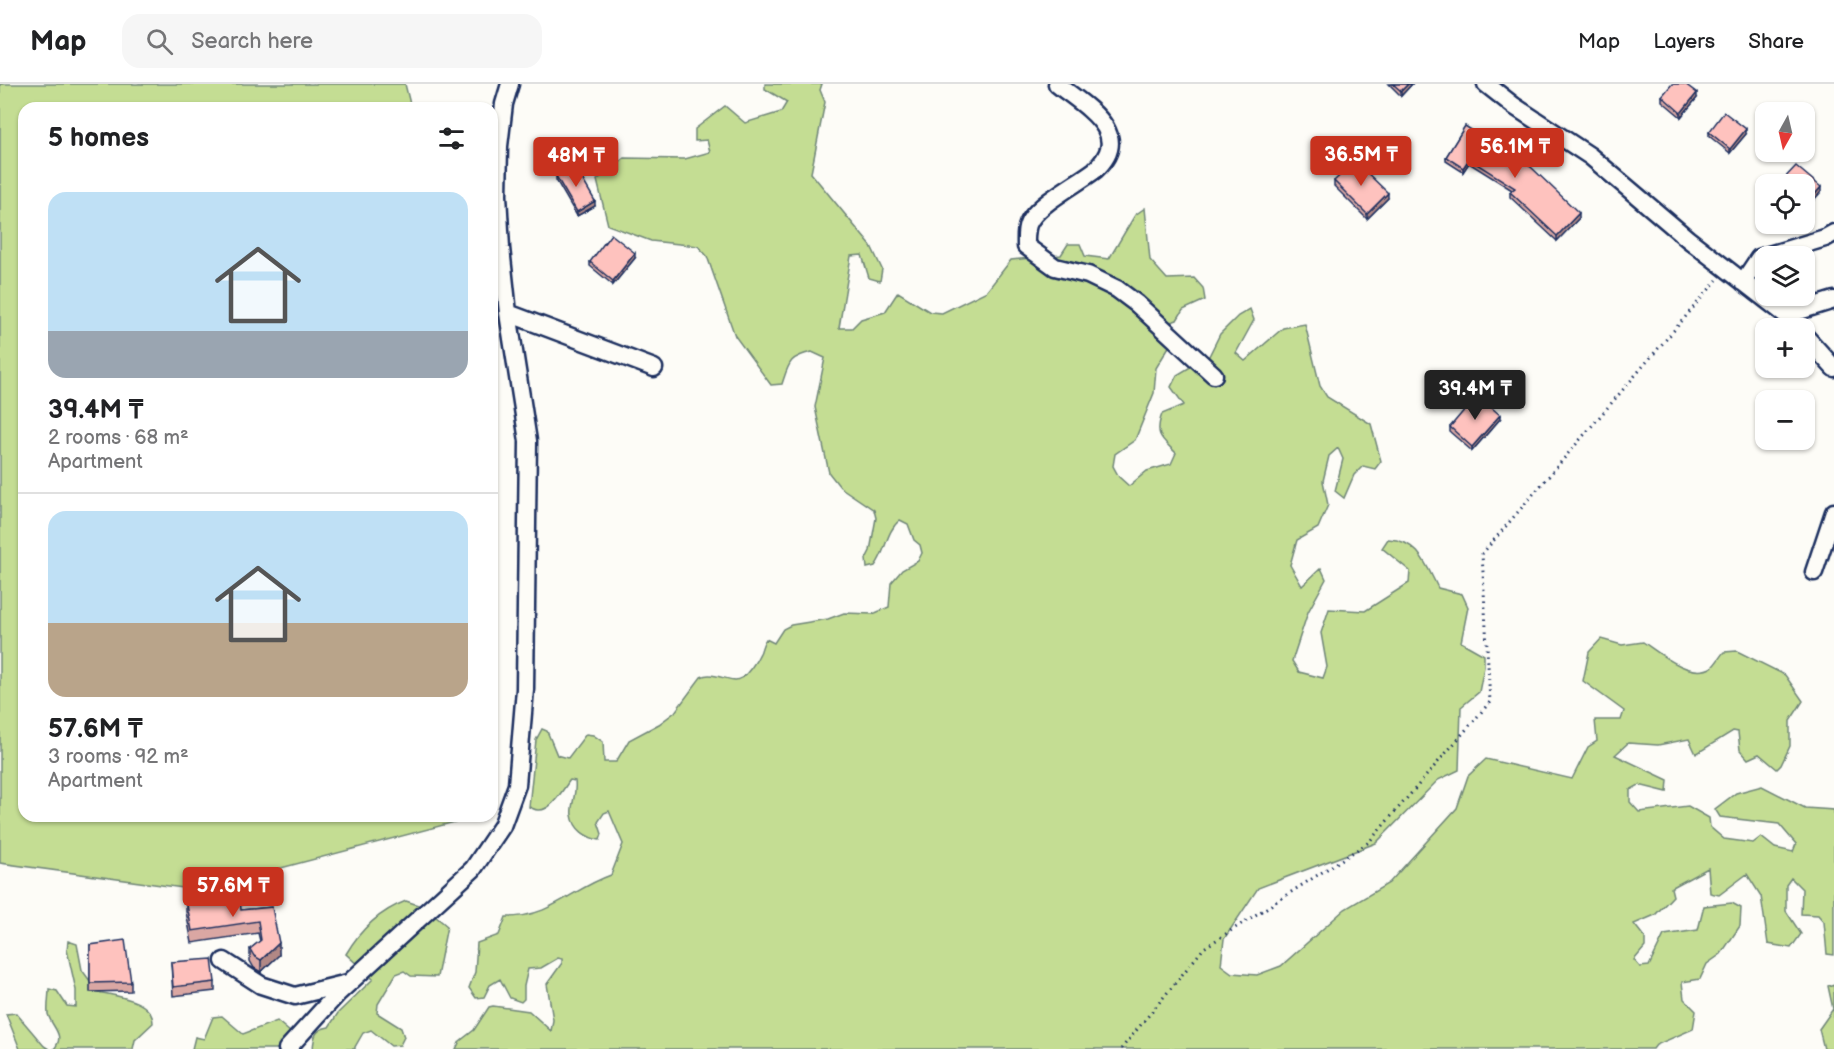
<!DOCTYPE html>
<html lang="en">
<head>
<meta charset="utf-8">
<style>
  :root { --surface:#fff; --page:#f6f6f6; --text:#202124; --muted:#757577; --line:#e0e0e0; --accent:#c8321e }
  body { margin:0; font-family:"Balsamiq Sans",sans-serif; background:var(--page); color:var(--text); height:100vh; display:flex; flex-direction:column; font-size:22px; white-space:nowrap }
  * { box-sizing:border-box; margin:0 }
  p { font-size:20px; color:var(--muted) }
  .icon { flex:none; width:33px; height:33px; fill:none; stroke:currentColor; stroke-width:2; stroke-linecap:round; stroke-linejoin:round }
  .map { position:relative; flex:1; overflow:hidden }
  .drawer { position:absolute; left:18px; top:18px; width:480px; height:720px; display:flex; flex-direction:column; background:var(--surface); border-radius:18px; box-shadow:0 2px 4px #0004 }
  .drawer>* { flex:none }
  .needle { width:39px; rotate:188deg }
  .buttons { position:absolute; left:1755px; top:18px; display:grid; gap:12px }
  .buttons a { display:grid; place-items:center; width:60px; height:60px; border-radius:12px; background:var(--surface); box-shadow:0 2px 4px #0004; font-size:30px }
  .price { position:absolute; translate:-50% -51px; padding:0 14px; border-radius:6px; background:var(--accent); color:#fff; font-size:20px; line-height:39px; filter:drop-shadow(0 2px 3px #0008) }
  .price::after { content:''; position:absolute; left:50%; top:36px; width:18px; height:14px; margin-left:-9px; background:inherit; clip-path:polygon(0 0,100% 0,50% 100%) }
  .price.selected { background:#222; color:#fff }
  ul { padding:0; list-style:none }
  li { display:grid; align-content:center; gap:12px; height:318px; padding:0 30px }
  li+li { border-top:2px solid var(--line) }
  li span { display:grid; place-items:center; height:186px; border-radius:18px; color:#555 }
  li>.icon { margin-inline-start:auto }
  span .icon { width:108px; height:108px; fill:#fffc; stroke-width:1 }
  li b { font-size:26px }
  h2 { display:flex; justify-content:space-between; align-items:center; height:72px; padding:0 30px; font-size:26px }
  header { display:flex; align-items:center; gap:36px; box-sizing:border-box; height:84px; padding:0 30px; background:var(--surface); border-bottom:2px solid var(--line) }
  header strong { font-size:28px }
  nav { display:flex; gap:33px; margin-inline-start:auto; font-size:21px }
  .search { width:420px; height:54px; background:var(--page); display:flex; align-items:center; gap:15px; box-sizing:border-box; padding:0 21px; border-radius:18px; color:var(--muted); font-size:22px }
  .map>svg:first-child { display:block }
</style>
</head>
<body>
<header>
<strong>Map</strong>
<div class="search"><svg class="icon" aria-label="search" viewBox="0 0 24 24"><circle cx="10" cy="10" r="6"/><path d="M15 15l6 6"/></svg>Search here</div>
<nav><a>Map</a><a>Layers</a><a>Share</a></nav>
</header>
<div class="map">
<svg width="1834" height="965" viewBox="0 0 1834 965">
  <rect width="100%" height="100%" fill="#fdfcf7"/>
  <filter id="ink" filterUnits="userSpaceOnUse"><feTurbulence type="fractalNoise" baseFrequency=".0167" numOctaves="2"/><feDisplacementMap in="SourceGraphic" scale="12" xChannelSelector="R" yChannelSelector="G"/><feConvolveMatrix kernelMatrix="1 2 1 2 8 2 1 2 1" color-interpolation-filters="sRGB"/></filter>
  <g filter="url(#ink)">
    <path fill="#c4dd93" stroke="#708678" stroke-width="1.5" d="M0 0H405L411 24H24V732H456L455 738 198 806 0 779Z
      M765 0H822L820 6 825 18 811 89 871 162 882 185 880 197 869 194 862 171 851 172 839 244H852L861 235 885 228 898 208 930 228 942 229 987 207 1011 176 1061 171 1068 160H1080L1085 172 1109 175 1135 131 1145 124 1150 176 1167 195 1194 194 1203 204 1205 216 1183 226 1177 236 1155 243 1170 261 1156 284 1154 309 1135 356 1115 370 1113 382 1119 393 1129 402 1147 387 1171 380 1176 369C1162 355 1154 352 1162 330L1184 321 1171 303 1177 291 1209 272 1220 250 1238 232 1250 225 1254 236 1236 269 1245 277 1283 244 1305 240 1320 302 1327 313 1371 340 1381 377 1375 385 1363 382 1354 391 1344 414 1335 407 1343 375 1338 364 1329 372 1323 397 1328 421 1318 444 1297 456 1290 481 1302 502 1321 484 1326 495 1308 528 1292 577 1299 588 1323 594 1327 583 1321 549 1329 525 1365 527 1409 499 1410 487 1382 464 1388 455C1418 456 1426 480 1438 504L1462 510 1468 523 1461 558 1484 571V583L1479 608 1461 623 1459 686 1438 696 1376 759 1258 804 1224 855 1221 881 1232 889 1257 891 1281 882 1345 825 1389 799 1457 724 1468 692 1486 675 1572 695 1588 663 1597 657 1595 636H1621L1624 627 1583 597 1589 568 1601 555 1622 561 1643 558C1659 569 1691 596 1712 583 1716 580 1720 572 1724 568L1737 567 1785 591 1803 617 1790 637V662L1781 681 1777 685 1759 670 1748 675 1740 666 1738 648 1733 647 1696 670 1689 655 1658 661 1628 659 1615 671 1668 696 1667 708 1639 701 1630 706V718L1639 728 1688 722 1709 734 1710 743 1724 755 1753 759 1761 753 1775 764 1793 768 1796 760 1779 740 1720 733 1715 725 1736 709 1762 702 1805 724 1834 726V871L1827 870 1824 838 1818 831 1801 830 1802 805 1791 794 1786 801V827L1801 850 1791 864 1768 860 1761 812 1747 790 1719 811 1710 809 1708 784 1671 804 1673 812 1655 831 1634 840 1645 854V863L1634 876 1640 883 1649 882 1664 851 1698 846 1704 822 1732 819 1741 824 1740 842 1721 870 1707 880 1700 895 1682 898 1684 915 1696 927 1693 945 1656 961 1653 965H456L460 957 474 946 489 923 493 922 529 927 551 947 553 936 547 900 562 879V875L558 874 541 884 528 885 524 902V915L521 918 510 914 500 895 490 901 484 913 476 914 469 904 475 888 477 859 499 851 506 833C552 833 571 805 611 791L623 760 609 727 604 729 598 738 602 750 600 756C587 754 574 746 572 731 570 723 577 710 575 697L570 696C563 705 551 728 538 726 535 726 532 724 529 723L536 656 542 645 547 647 557 671 568 674 586 650 593 651 603 658 604 678H616L629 656 659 640 675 628 701 593C714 586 732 601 742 594 748 589 756 578 759 571 763 565 761 561 766 555L774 559 783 545 791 541 828 535 844 529 873 530 889 523 891 499 902 486 918 477 922 469 920 461 914 456 908 440 900 436C886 447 886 468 875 482L867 484 866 475 870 467 876 434 874 426 840 403 829 389 815 323 825 274 812 268C789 273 789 279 782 300L771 301 735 252 707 172 698 162 651 157 608 141 597 96 624 74 685 75 710 68 707 56 695 57V45L725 22 745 39 781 28 787 18 765 5Z
      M406 817 424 823 447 842 437 893 411 892 404 887 396 890 378 920 377 929 401 944 404 953 400 961 391 962 371 946 363 949 355 963V965H313C314 952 315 945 329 943L338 929 373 895 346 870C360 846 380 827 406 817Z
      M68 857 77 860 82 886 98 908C116 912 153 916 153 939L135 956 133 965H54C66 951 52 944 48 930 47 922 49 912 49 905L57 907 67 922 76 923V906L67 866Z
      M1834 900V965H1824L1819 945 1833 925 1828 902Z
      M16 929 44 962 49 965H20L6 930Z
      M222 932 243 950 277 937 291 949 299 965H192L195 953 204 955 213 933Z"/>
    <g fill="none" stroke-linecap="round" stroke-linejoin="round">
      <g stroke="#1b2f5e" stroke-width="21">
        <path id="minor" d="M1057 0C1084 22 1135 49 1095 86 1078 99 1042 118 1031 135 1025 143 1026 153 1026 162L1055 183 1088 191 1117 205 1137 220 1214 291
          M1486 0 1514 22 1590 72 1688 155 1786 231 1798 244
          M1743 198 1759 174 1825 154 1834 149
          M508 229 654 284
          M1786 231 1834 216
          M1804 251 1834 284
          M1814 488 1834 428
          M224 877 261 901 295 912 348 899
          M287 965 338 909 473 785 502 742 517 701 525 605 528 357 508 229 501 164 498 111 499 62 504 20 510 0"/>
      </g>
      <path stroke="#1b2f5e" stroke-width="3" stroke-dasharray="1.5 4.5" stroke-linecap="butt" d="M1121 965 1204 864 1369 758 1490 618 1482 470 1717 196"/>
      <use href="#minor" stroke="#fdfcf7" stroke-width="16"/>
    </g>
    <path fill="#daa7a3" stroke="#1b2f5e" stroke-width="1.5" d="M1389 0H1412L1401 12Z
      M1662 12 1697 14 1681 33 1662 17Z
      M1465 42 1579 134 1557 157 1510 113V108L1512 106 1469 79 1463 88 1446 77V73Z
      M1709 48 1746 50 1730 69 1709 52Z
      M556 92 595 122 577 132 556 96Z
      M1334 97 1388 114 1367 135 1334 102Z
      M635 174 613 201 590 182V178Z
      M1500 335 1472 367 1450 348V343Z
      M186 816 241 826 272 823 279 871 261 888 254 884 250 877V865L260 857 258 849 192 859 186 828Z
      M90 861 131 898V907L90 908Z
      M171 878 215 898V907L173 912Z"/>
    <path fill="#b28885" stroke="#1b2f5e" stroke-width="1.5" d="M1408 0H1412L1401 12V7Z
      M1697 9V14L1681 33V29Z
      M1746 45V50L1730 69V65Z
      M1469 75V79L1463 88V84Z
      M1821 103V108L1804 127V123Z
      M1388 109V114L1367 135V130Z
      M595 117V122L577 132V128Z
      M1579 129V134L1557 157V152Z
      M635 169V174L613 201V197Z
      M1500 331V335L1472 367V363Z
      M279 859V871L261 888V876Z"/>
    <path fill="#fec2be" stroke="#1b2f5e" stroke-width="1.5" d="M1393 0H1408L1401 7Z
      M1672 0H1685L1697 9 1681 29 1662 12Z
      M1724 28 1746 45 1730 65 1709 48Z
      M1465 42 1531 83 1579 129 1557 152 1510 108 1515 104 1469 75 1463 84 1446 73Z
      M1355 77 1388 109 1367 130 1334 97Z
      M574 81 595 117 577 128 556 92Z
      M1796 82 1821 103 1804 123V100H1779Z
      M611 150 635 169 613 197 590 178Z
      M1477 311 1500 331 1472 363 1450 343Z
      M239 803 241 826 272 823 279 859 261 876 254 872 250 865 261 856 258 837 192 847 186 816Z
      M125 856 131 898 90 899V861Z
      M212 875 215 898 173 903 171 878Z"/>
  </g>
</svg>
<div class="buttons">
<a><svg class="needle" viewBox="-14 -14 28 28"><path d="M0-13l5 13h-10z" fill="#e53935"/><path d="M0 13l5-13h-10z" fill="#757577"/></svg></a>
<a><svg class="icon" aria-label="locate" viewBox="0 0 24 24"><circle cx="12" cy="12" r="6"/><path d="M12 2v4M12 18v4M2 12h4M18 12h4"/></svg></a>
<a><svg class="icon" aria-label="layers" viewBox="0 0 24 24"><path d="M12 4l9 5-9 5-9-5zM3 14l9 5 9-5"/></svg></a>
<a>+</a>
<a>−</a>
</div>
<b class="price" style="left:1515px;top:95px">56.1M ₸</b>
<b class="price" style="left:1361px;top:103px">36.5M ₸</b>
<b class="price" style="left:576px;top:104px">48M ₸</b>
<b class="price selected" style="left:1475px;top:337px">39.4M ₸</b>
<b class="price" style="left:233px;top:834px">57.6M ₸</b>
<section class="drawer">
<h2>5 homes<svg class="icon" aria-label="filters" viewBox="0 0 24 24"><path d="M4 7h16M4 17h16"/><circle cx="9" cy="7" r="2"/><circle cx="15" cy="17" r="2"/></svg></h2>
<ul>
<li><span style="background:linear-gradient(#bfe0f5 75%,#9aa5b1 0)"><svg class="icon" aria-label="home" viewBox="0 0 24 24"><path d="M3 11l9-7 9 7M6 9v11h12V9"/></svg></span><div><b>39.4M ₸</b><p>2 rooms · 68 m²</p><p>Apartment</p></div></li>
<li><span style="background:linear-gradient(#bfe0f5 60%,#b9a48a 0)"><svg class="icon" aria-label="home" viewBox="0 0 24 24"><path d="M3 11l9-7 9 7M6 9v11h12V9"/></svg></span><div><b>57.6M ₸</b><p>3 rooms · 92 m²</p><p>Apartment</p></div></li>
</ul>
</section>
</div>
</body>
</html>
